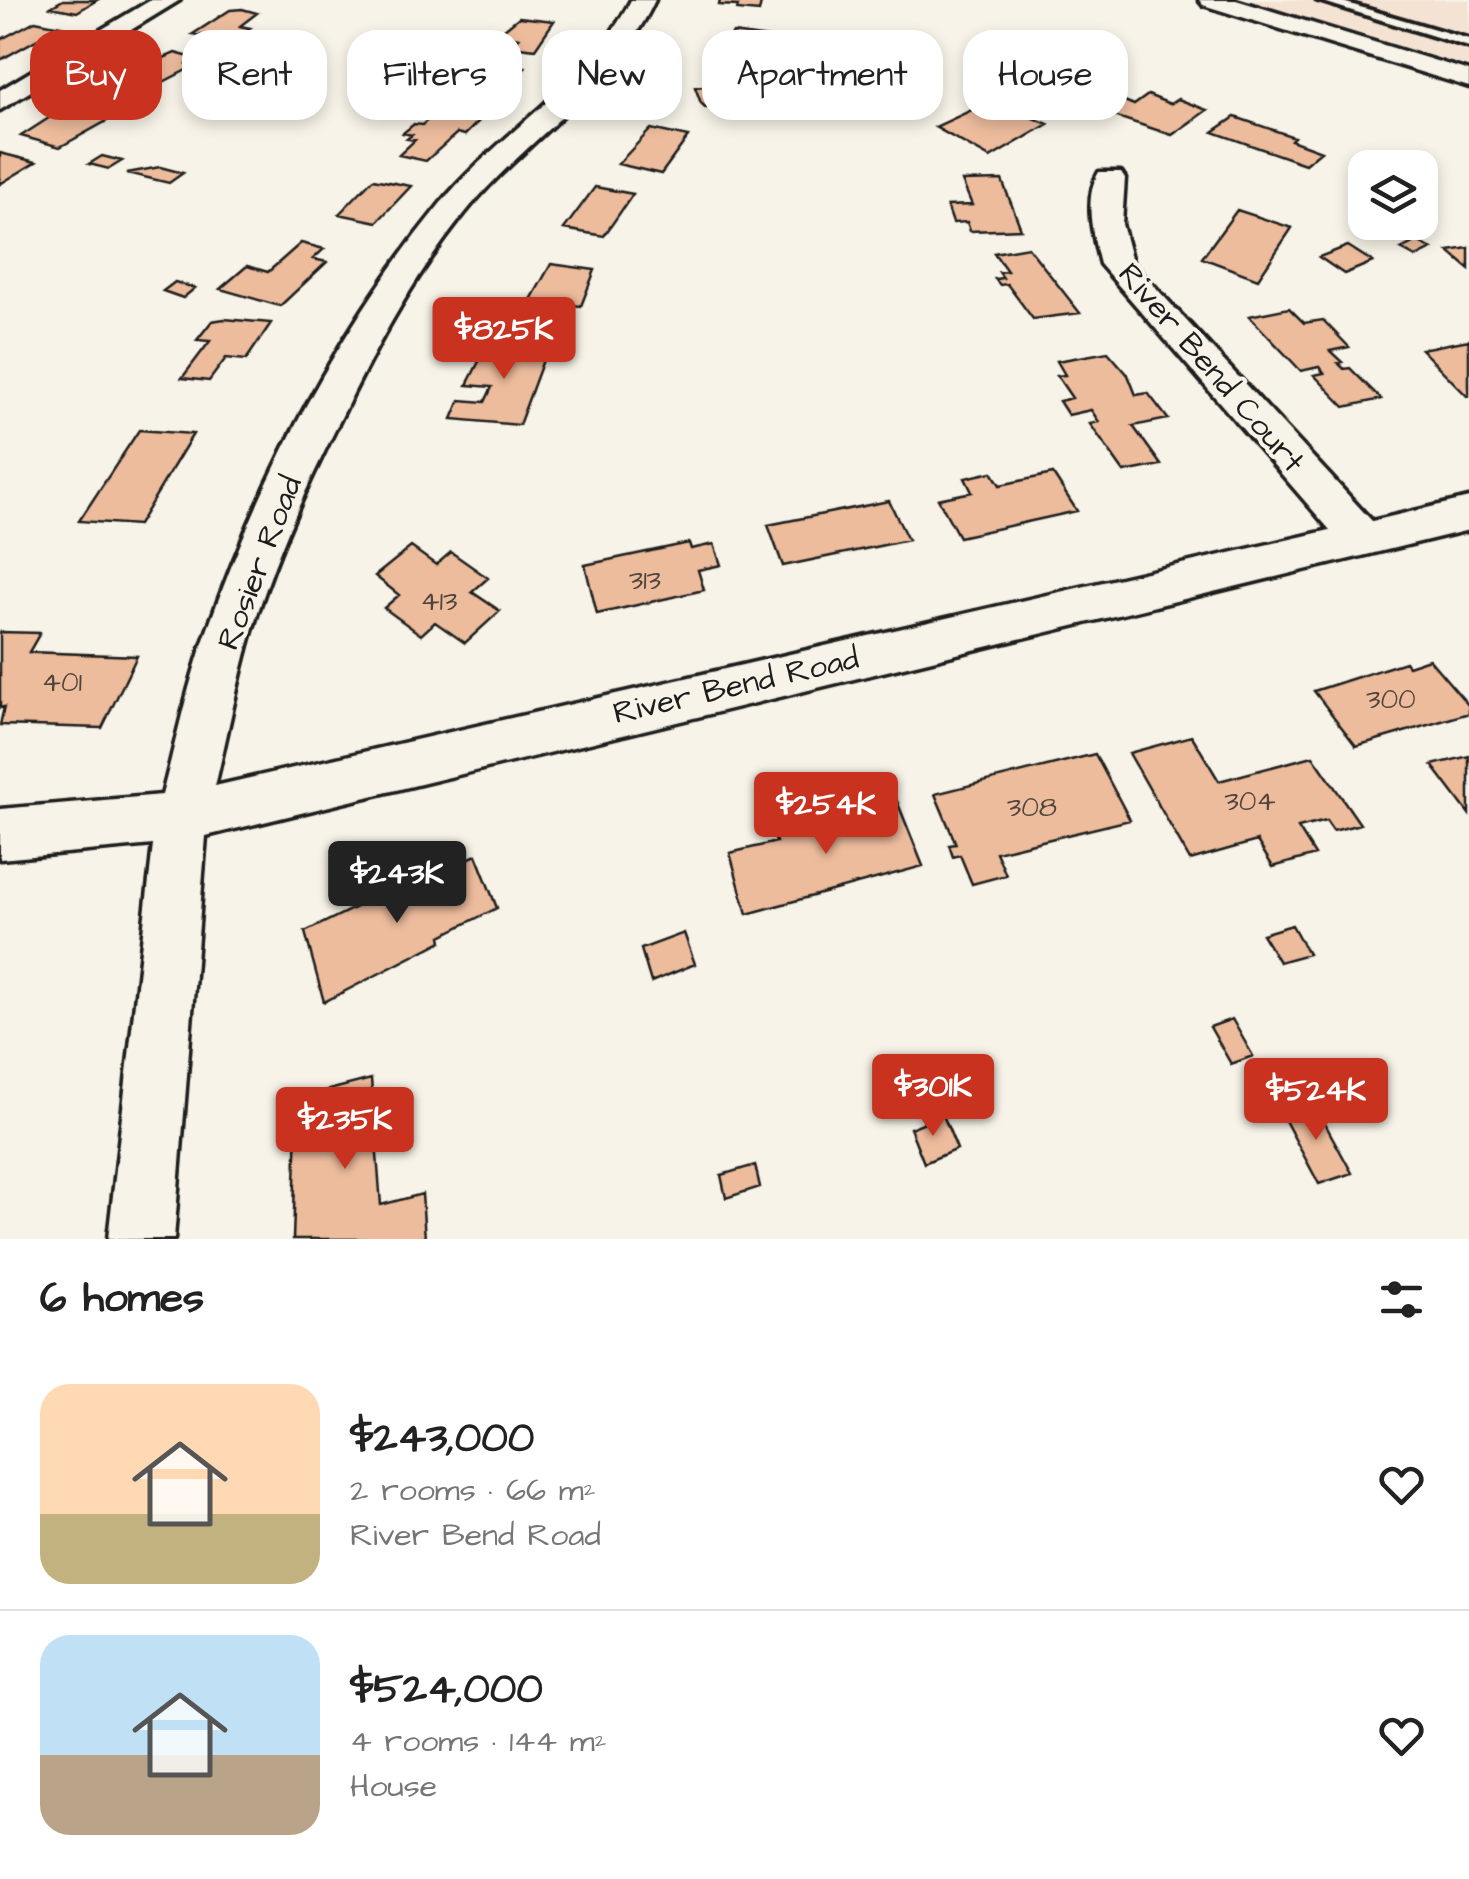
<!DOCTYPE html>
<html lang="en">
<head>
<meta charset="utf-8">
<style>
  :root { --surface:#fff; --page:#f6f6f6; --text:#222; --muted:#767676; --line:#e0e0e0; --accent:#c8321e }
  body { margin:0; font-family:"Architects Daughter",sans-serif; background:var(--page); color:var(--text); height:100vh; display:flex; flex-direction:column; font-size:38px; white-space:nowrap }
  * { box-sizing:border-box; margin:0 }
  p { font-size:32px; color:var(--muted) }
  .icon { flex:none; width:55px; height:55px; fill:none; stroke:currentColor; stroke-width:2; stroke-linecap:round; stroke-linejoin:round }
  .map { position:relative; height:1239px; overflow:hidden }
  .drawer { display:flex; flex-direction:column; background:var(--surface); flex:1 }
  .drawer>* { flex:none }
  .top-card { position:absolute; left:30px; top:30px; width:1410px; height:90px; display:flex; gap:20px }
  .tools { position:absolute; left:1348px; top:150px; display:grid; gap:20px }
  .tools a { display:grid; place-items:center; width:90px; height:90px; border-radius:20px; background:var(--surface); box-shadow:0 5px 15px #0003; font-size:50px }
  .price { position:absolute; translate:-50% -85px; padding:0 22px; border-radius:10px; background:var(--accent); color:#fff; font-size:32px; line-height:65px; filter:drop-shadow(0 2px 5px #0008) }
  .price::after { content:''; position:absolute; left:50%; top:60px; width:30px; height:22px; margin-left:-15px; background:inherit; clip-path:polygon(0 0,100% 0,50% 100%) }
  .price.active { background:#222; color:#fff }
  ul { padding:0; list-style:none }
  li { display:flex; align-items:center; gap:30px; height:250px; padding:0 40px }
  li+li { border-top:2px solid var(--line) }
  li span { display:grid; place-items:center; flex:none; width:280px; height:200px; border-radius:30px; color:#555 }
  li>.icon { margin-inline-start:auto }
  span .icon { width:120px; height:120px; fill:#fffc; stroke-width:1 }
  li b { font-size:42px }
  h2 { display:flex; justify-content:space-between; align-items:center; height:120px; padding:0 40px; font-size:42px }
  .pill { padding:0 35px; border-radius:30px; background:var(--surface); box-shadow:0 5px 15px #0003; font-size:35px; line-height:90px }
  .pill.active { background:var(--accent); color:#fff }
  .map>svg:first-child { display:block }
</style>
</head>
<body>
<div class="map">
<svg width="1469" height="1239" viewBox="0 0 1469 1239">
  <rect width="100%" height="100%" fill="#f7f3e8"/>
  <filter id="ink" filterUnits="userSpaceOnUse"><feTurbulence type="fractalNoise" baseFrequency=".01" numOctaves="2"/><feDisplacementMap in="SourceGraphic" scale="20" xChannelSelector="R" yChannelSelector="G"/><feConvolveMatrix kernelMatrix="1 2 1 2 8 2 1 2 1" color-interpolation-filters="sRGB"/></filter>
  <g filter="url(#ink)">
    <path fill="#f4e2d2" d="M1240 0H1469V66L1409 49Z"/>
    <path fill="#edbc9d" stroke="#1c1c1c" stroke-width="2.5" d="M63 0H97L77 12 51 7Z
      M720 0H753L761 3 759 12 737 10 738 6 719 5Z
      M242 9 257 13 240 26 250 28 239 36 225 39 193 34 230 10Z
      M519 17 554 21 535 49 511 46 519 38 498 34Z
      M35 21 61 26 0 60V40Z
      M733 33 796 42 789 54 721 52Z
      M175 53 197 59 188 64 194 66 142 93 115 85 145 66Z
      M498 63 525 67 507 85 512 86 505 93 499 92 492 99 463 94 477 80 470 78 481 68 490 70Z
      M741 82 755 111 718 116 714 107 706 108 701 103 695 87Z
      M1148 95 1170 104 1178 99 1207 110 1172 135 1102 112 1122 100 1134 105Z
      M91 100 112 108 101 113 112 118 60 147 21 136 55 114Z
      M991 101 1048 124 990 158 935 127Z
      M437 112 479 121 465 135 457 133 426 161 399 155 415 140 407 139 412 135 403 133 414 124 422 125Z
      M1235 117 1294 137 1291 140 1321 151 1305 164 1213 132Z
      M651 129 688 137 661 174 618 164Z
      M0 153 36 162 0 184Z
      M102 156 122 161 109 169 89 164Z
      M160 167 183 173 169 183 127 173Z
      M373 179 411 186 377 222 339 214Z
      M1002 180 1021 229 970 231 967 222 953 223 947 206 972 205 962 181Z
      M595 187 633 194 604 236 564 229Z
      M1237 210 1292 228 1258 279 1202 258Z
      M1417 241 1432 249 1416 257 1401 249Z
      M301 243 324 249 313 259 327 262 280 306 220 289 247 266 268 272Z
      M1348 246 1373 262 1344 274 1319 257Z
      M1028 247 1080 313 1033 319 1007 284 1000 285 995 279 1003 278 999 272 1007 271 994 253Z
      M1469 248V269L1448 251Z
      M551 264 595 270 581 306 562 304 559 311 527 307Z
      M175 282 195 288 183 298 163 291Z
      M1289 308 1304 323 1323 320 1349 347 1330 351 1342 362 1338 363 1344 369 1350 368 1381 399 1345 407 1314 375 1324 373 1319 367 1301 371 1249 316Z
      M224 319 271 323 246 360 226 358 209 381 182 378 210 341 197 340 212 321Z
      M490 340 549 344 519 425 452 419 460 400 485 402 492 387 467 385Z
      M1469 340V396H1467L1421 349Z
      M1108 352 1128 375 1136 395 1148 393 1168 419 1133 426 1161 465 1124 472 1090 424 1099 422 1091 410 1068 415 1059 401 1072 398 1057 376 1065 375 1057 361Z
      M139 430 193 434 138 525 79 521Z
      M992 472 1000 485 1053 474 1077 511 959 537 938 499 972 492 965 478Z
      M889 501 908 540 783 566 768 525Z
      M689 543 691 549 714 544 721 565 698 570 704 590 597 614 585 565Z
      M411 547 436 565 451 552 488 578 472 592 500 611 465 643 435 622 421 635 384 608 399 595 375 576Z
      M0 632 40 633 29 652 137 656 102 728 0 725 4 707 0 708Z
      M1429 659 1469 706V713L1356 746 1314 691 1405 662 1408 666Z
      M1192 736 1219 781 1313 756 1360 824 1333 831 1326 821 1298 828 1315 855 1273 867 1257 841 1190 860 1129 753Z
      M1095 754 1130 820 996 852 1006 875 972 884 960 855 953 857 949 845 956 844 935 794Z
      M1469 756V814L1432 765Z
      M897 801 923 866 747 914 730 853 776 842 773 834Z
      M476 855 497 908 441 936 442 941 324 1002 305 932 420 876 422 881Z
      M1292 925 1308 954 1279 962 1262 934Z
      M684 933 695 964 651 982 641 949Z
      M1232 1019 1253 1056 1231 1064 1210 1027Z
      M371 1079 381 1205 422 1194 425 1239H293L298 1098Z
      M1313 1102 1352 1173 1319 1184 1281 1113Z
      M943 1115 957 1149 924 1163 910 1128Z
      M755 1165 760 1187 726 1198 721 1175Z"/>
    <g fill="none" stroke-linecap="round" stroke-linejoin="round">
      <g stroke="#1c1c1c" stroke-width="8">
        <path id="service" d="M1317 0H1336L1469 39V47Z"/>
      </g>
      <g stroke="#1c1c1c" stroke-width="7">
        <path id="minor" d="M151 0H180L0 110V90Z
          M631 0H655C614 88 524 140 464 214 409 283 375 349 336 428 302 496 271 565 250 638 236 687 227 737 215 786L1330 530 1100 264C1093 236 1083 198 1099 172H1121L1125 178 1122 224 1132 262 1372 521 1469 498V530L206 836 174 1239H108L153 845 0 859V809L162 795C176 742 187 686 206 634 260 480 337 330 440 204 499 132 589 84 631 0Z
          M1199 0H1236L1469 71V87L1203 5Z"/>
      </g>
      <use href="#service" fill="#f7f3e8" fill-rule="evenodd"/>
      <use href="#minor" fill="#f7f3e8" fill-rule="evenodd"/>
    </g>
  </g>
  <g text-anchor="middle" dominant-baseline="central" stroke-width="8" stroke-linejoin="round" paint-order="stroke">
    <g font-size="28" fill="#50443c">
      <text x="645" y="580">313</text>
      <text x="439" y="601">413</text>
      <text x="62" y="682">401</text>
      <text x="1391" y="699">300</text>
      <text x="1250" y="801">304</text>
      <text x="1032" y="807">308</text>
    </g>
    <g font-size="32" fill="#1c1c1c" stroke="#f7f3e8">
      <text transform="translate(1211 368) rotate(49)">River Bend Court</text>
      <text transform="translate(260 563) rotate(-69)">Rosier Road</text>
      <text transform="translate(736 686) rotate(-13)">River Bend Road</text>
    </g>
  </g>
</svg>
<div class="tools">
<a><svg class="icon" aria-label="layers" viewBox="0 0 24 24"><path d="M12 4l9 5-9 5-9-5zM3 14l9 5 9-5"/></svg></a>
</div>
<b class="price" style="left:504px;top:382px">$825K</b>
<b class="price" style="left:826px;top:857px">$254K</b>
<b class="price active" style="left:397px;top:926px">$243K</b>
<b class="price" style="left:933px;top:1139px">$301K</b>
<b class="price" style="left:1316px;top:1143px">$524K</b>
<b class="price" style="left:345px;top:1172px">$235K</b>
<div class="top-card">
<a class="pill active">Buy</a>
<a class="pill">Rent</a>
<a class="pill">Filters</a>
<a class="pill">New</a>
<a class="pill">Apartment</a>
<a class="pill">House</a>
</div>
</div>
<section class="drawer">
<h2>6 homes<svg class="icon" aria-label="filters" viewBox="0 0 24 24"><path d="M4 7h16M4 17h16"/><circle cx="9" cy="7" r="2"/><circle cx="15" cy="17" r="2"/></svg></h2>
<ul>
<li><span style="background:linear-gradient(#ffd9b3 65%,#c2b280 0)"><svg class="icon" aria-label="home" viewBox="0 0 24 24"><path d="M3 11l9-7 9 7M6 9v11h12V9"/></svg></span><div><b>$243,000</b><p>2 rooms · 66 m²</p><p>River Bend Road</p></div><svg class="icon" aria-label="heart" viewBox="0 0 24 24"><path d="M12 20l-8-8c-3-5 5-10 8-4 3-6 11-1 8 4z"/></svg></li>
<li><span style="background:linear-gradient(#bfe0f5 60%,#b9a48a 0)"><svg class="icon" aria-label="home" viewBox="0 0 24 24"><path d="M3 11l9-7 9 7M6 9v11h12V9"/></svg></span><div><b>$524,000</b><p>4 rooms · 144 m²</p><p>House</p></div><svg class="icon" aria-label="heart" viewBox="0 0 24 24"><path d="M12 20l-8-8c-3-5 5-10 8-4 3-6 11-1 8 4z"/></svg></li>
</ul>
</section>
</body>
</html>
